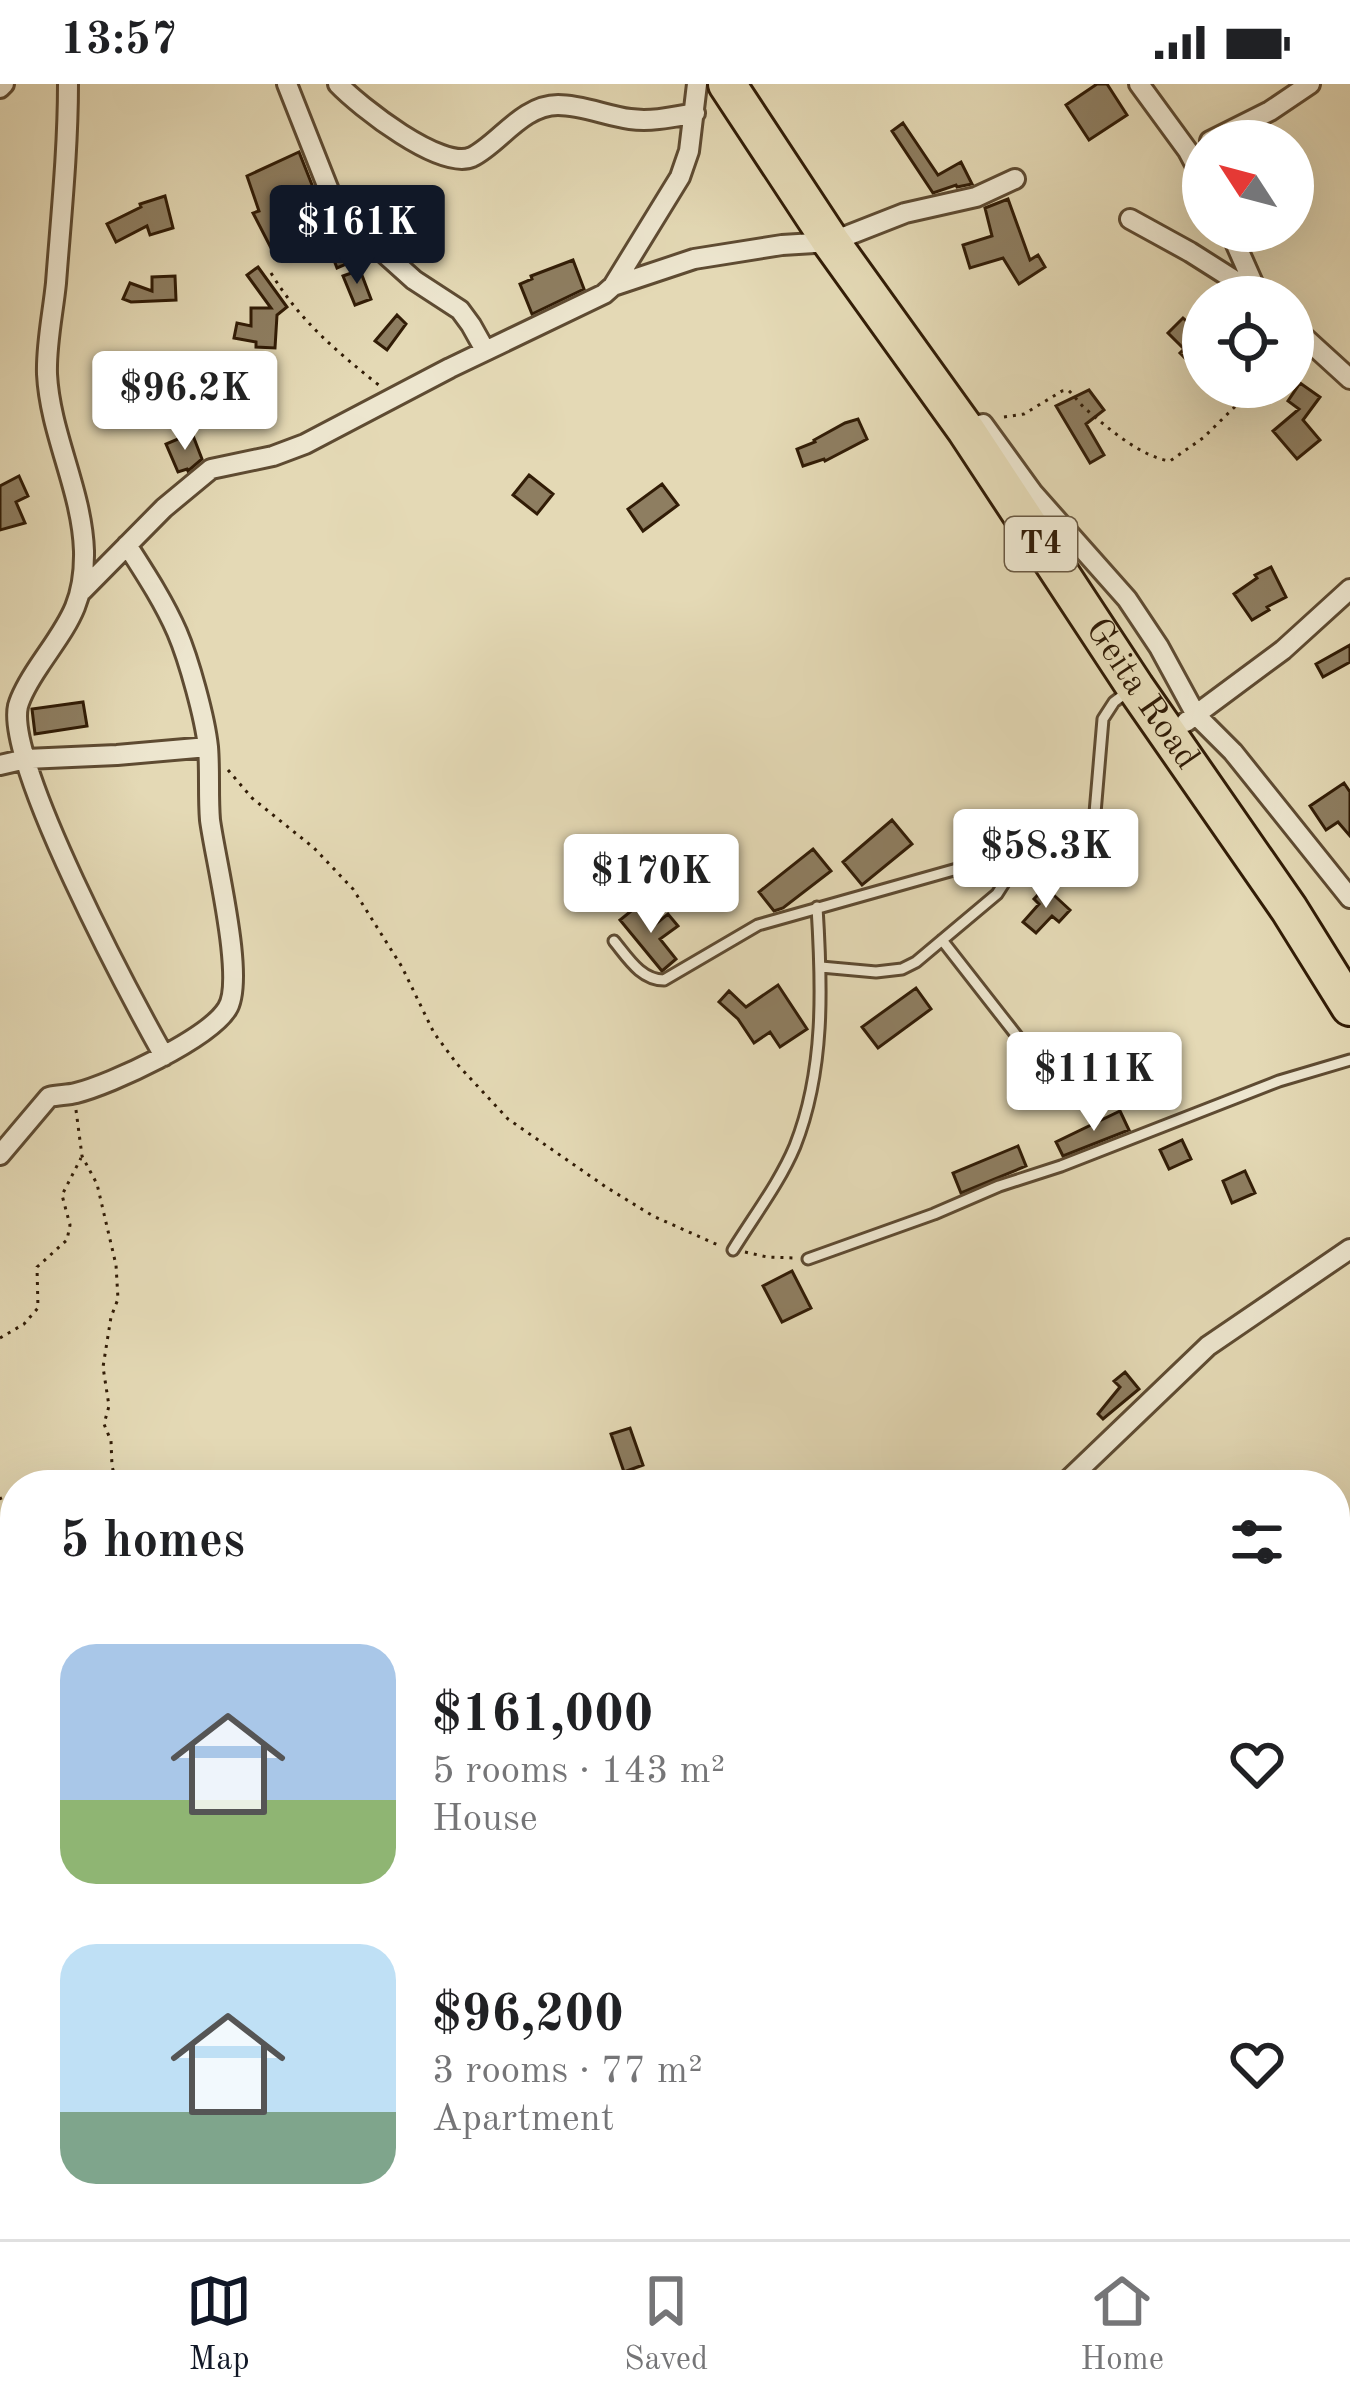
<!DOCTYPE html>
<html lang="en">
<head>
<meta charset="utf-8">
<style>
  :root { --surface:#fff; --page:#f6f6f6; --text:#202124; --muted:#757577; --line:#e0e0e0; --accent:#111827 }
  body { margin:0; font-family:"Old Standard TT",serif; background:var(--page); color:var(--text); height:100vh; display:flex; flex-direction:column; font-size:45px; white-space:nowrap }
  * { box-sizing:border-box; margin:0 }
  p { font-size:39px; color:var(--muted) }
  .icon { flex:none; width:66px; height:66px; fill:none; stroke:currentColor; stroke-width:2; stroke-linecap:round; stroke-linejoin:round }
  .map { position:relative; flex:1; overflow:hidden }
  .sheet { position:absolute; left:0px; top:1386px; width:1350px; height:771px; display:flex; flex-direction:column; background:var(--surface); border-radius:48px 48px 0 0; box-shadow:0 12px 48px #0002 }
  .sheet>* { flex:none }
  .needle { width:78px; rotate:306deg }
  .controls { position:absolute; left:1182px; top:36px; display:grid; gap:24px }
  .controls a { display:grid; place-items:center; width:132px; height:132px; border-radius:50%; background:var(--surface); box-shadow:0 12px 48px #0002; font-size:60px }
  .price { position:absolute; translate:-50% -102px; padding:0 27px; border-radius:12px; background:#fff; color:#222; font-size:39px; line-height:78px; filter:drop-shadow(0 3px 6px #0008) }
  .price::after { content:''; position:absolute; left:50%; top:72px; width:36px; height:27px; margin-left:-18px; background:inherit; clip-path:polygon(0 0,100% 0,50% 100%) }
  .price.current { background:var(--accent); color:#fff }
  ul { padding:0; list-style:none }
  li { display:flex; align-items:center; gap:36px; height:300px; padding:0 60px }
  li span { display:grid; place-items:center; flex:none; width:336px; height:240px; border-radius:36px; color:#555 }
  li>.icon { margin-inline-start:auto }
  span .icon { width:144px; height:144px; fill:#fffc; stroke-width:1 }
  li b { font-size:51px }
  h2 { display:flex; justify-content:space-between; align-items:center; height:144px; padding:0 60px; font-size:51px }
  .status { display:flex; justify-content:space-between; align-items:center; height:84px; padding:0 60px; background:var(--surface); direction:ltr }
  .status svg { height:33px; fill:currentColor }
  .tabs { display:flex; justify-content:space-around; align-items:center; height:168px; border-top:3px solid var(--line); background:var(--surface); font-size:33px; color:var(--muted) }
  .tabs a { display:grid; justify-items:center; gap:6px }
  .tabs .current { color:var(--accent) }
  .map>svg:first-child { display:block }
</style>
</head>
<body>
<div class="status"><b>13:57</b><svg viewBox="0 0 49 12"><path d="M0 12V9h3v3zM5 12V6h3v6zM10 12V3h3v9zM15 12V0h3v12zM26 1h20v11H26zM47 4h2v5h-2z"/></svg></div>
<div class="map">
<svg width="1350" height="2155" viewBox="0 0 1350 2155">
  <rect width="100%" height="100%" fill="#e4d9b5"/>
  <filter id="stains"><feTurbulence type="fractalNoise" baseFrequency=".00167" numOctaves="4"/><feColorMatrix values="0 0 0 0 .2 0 0 0 0 .09 0 0 0 0 .02 0 0 0 .5 -.17"/></filter>
  <radialGradient id="worn" r=".72"><stop offset=".6" stop-color="#630" stop-opacity="0"/><stop offset="1" stop-color="#630" stop-opacity=".3"/></radialGradient>
  <path fill="#8e7e61" stroke="#311c06" stroke-width="3" d="M1097 0H1107L1127 31 1089 56 1066 21Z
    M903 39 938 91 961 78 972 100 957 103 956 101 933 109 892 47Z
    M299 68 318 116 274 131 287 156 271 164 253 129 259 127 247 92Z
    M165 112 173 144 150 151 147 142 116 158 107 140 141 123 140 120Z
    M1008 115 1030 176 1038 171 1045 183 1019 200 1003 174 970 184 963 161 992 152 985 124Z
    M340 149 351 178 337 184 326 155Z
    M573 176 584 205 532 230 520 200 532 195 531 192Z
    M258 183 287 223 277 231 275 264 256 263V258L234 254 237 239 251 242V224H271L247 191Z
    M360 186 371 215 355 221 343 192Z
    M175 192 176 216 131 218 123 215 130 199 152 207V193Z
    M397 231 406 240 387 266 375 257Z
    M1183 234 1194 244 1190 249 1203 261V267L1191 280 1180 269 1184 265 1168 249Z
    M1300 299 1320 313 1303 336 1320 356 1297 375 1273 347 1299 325 1288 317Z
    M1089 306 1104 326 1086 340 1104 371 1090 379 1056 322Z
    M858 335 867 355 825 377 824 375 803 382 797 365 815 358 814 356 845 339Z
    M192 349 202 375 188 387 187 385 178 388 166 360Z
    M529 391 553 410 537 430 513 411Z
    M19 392 28 412 16 418 25 439 0 446V402Z
    M662 400 678 421 643 447 628 425Z
    M1271 483 1286 513 1267 523 1269 526 1252 536 1234 510 1257 494 1255 491Z
    M1350 561V578L1323 593 1316 580Z
    M83 618 87 642 35 650 32 625Z
    M1344 699 1350 708V752L1338 738 1326 746 1310 722Z
    M892 736 912 760 862 801 843 778Z
    M813 765 831 787 783 824 774 827 759 808Z
    M1045 803 1070 826 1059 838 1052 832 1036 849 1023 838 1039 820 1034 815Z
    M636 823 652 843 668 830 678 842 660 855 676 875 662 887 620 836Z
    M778 901 807 945 780 963 770 948 754 959 738 935 719 918 729 907 746 923Z
    M916 904 931 925 878 964 862 943Z
    M1120 1027 1129 1046 1063 1072 1056 1058Z
    M1182 1056 1191 1075 1169 1085 1160 1066Z
    M1018 1062 1026 1082 961 1109 953 1089Z
    M1245 1087 1255 1109 1232 1119 1223 1097Z
    M792 1187 811 1224 782 1238 763 1202Z
    M1125 1288 1139 1305 1103 1335 1098 1330 1120 1303 1114 1297Z
    M630 1344 643 1381 624 1388 611 1350Z
    M1335 1598 1350 1614V1659L1335 1644Z"/>
  <g fill="none" stroke-linecap="round" stroke-linejoin="round">
    <g stroke="#5e4b32" stroke-width="15">
      <path id="lane" d="M942 856 1067 1016
        M614 857C628 874 641 896 664 896L758 841 1078 751 1090 741 1095 729 1103 635 1114 618 1130 606
        M821 883 876 888 902 885 916 878 997 810 1004 799 1014 769
        M733 1166C754 1132 780 1098 795 1062 825 986 822 902 817 823
        M808 1175 934 1130 999 1102 1061 1082 1279 997 1350 976"/>
    </g>
    <g stroke="#5e4b32" stroke-width="24">
      <path id="street" d="M68 0C68 66 61 133 56 199 53 229 46 260 47 290 50 350 82 406 84 467 85 521 67 540 39 582 31 594 22 608 18 622 5 679 131 913 164 972
        M287 0 334 119
        M338 0C359 22 441 87 472 73 499 60 522 21 558 21 582 21 607 32 630 35 652 38 673 33 695 29
        M1139 0 1188 67 1203 95
        M0 4 4 0
        M1210 57 1270 27 1310 0
        M1130 135 1190 168 1261 213
        M1230 147 1257 208
        M384 169 414 196 460 226 471 241 485 266
        M613 202 694 175 782 161 831 158 905 129 976 113 1015 95
        M1293 243 1350 295
        M977 342 983 340 1033 409 1127 515 1159 563 1196 631 1233 668 1350 814
        M82 507 164 424 211 385 273 372 305 360 450 284 604 210 613 202 680 93 689 67 697 0
        M1186 638 1283 566 1350 505
        M0 681 26 675 117 671 208 663
        M0 1071 49 1013C58 1011 68 1011 76 1009 112 1000 208 955 227 925 246 897 215 775 210 736 208 712 210 687 208 663 205 634 189 576 177 548 164 518 145 489 127 461
        M1063 1401 1208 1262 1350 1165
        M1335 1576 1350 1569
        M1335 1818H1350
        M1335 1923 1350 1919
        M1335 1998 1350 2003
        M274 2142 284 2155
        M493 2142 499 2155
        M181 2155 200 2142
        M336 2155 343 2142
        M845 2155V2142
        M1039 2155 1042 2142"/>
    </g>
    <g stroke="#311c06" stroke-width="42">
      <g id="highway">
        <path id="s1" d="M727 0 831 158 966 346 1135 603 1289 825 1350 923"/>
      </g>
    </g>
    <path stroke="#311c06" stroke-width="3" stroke-dasharray="3 6" stroke-linecap="butt" d="M271 189C300 237 336 267 380 302
      M1004 333 1024 330 1062 307 1068 306C1076 313 1080 321 1088 327 1110 346 1142 373 1170 377L1203 354 1255 303
      M228 686 252 714 314 764 353 805 402 883 434 949 457 980 508 1035 606 1103 653 1132 718 1161
      M76 1026 82 1072 97 1100 116 1181 118 1215 111 1233 103 1283 109 1322 104 1340 111 1357 112 1382 117 1401
      M745 1168 767 1173 795 1174
      M0 1254 24 1240 38 1224 37 1183 67 1156 70 1141 62 1111 81 1074
      M0 1413 15 1449
      M0 1594 15 1575
      M0 1673 15 1664
      M0 1711 15 1719
      M1335 1788 1341 1794 1350 1792
      M1206 2155 1210 2142"/>
    <use href="#lane" stroke="#ede6cf" stroke-width="9"/>
    <use href="#street" stroke="#ede6cf" stroke-width="18"/>
    <use href="#highway" stroke="#e4d9b5" stroke-width="36"/>
  </g>
  <g text-anchor="middle" dominant-baseline="central" stroke-width="9" stroke-linejoin="round" paint-order="stroke">
    <rect fill="#ede6cf" stroke="#695942" stroke-width="3" x="1005" y="433" width="72" height="54" rx="9"/>
    <g font-size="33" font-weight="bold" fill="#311c06">
      <text x="1041" y="460">T4</text>
    </g>
    <g font-size="36" fill="#311c06" stroke="#ede6cf">
      <text stroke="none"><textPath href="#s1" startOffset="738">Geita Road</textPath></text>
    </g>
  </g>
  <rect width="100%" height="100%" filter="url(#stains)"/>
  <rect width="100%" height="100%" fill="url(#worn)"/>
</svg>
<div class="controls">
<a><svg class="needle" viewBox="-14 -14 28 28"><path d="M0-13l5 13h-10z" fill="#e53935"/><path d="M0 13l5-13h-10z" fill="#757577"/></svg></a>
<a><svg class="icon" aria-label="locate" viewBox="0 0 24 24"><circle cx="12" cy="12" r="6"/><path d="M12 2v4M12 18v4M2 12h4M18 12h4"/></svg></a>
</div>
<b class="price current" style="left:357px;top:203px">$161K</b>
<b class="price" style="left:185px;top:369px">$96.2K</b>
<b class="price" style="left:1046px;top:827px">$58.3K</b>
<b class="price" style="left:651px;top:852px">$170K</b>
<b class="price" style="left:1094px;top:1050px">$111K</b>
<section class="sheet">
<h2>5 homes<svg class="icon" aria-label="filters" viewBox="0 0 24 24"><path d="M4 7h16M4 17h16"/><circle cx="9" cy="7" r="2"/><circle cx="15" cy="17" r="2"/></svg></h2>
<ul>
<li><span style="background:linear-gradient(#a9c7e8 65%,#8fb573 0)"><svg class="icon" aria-label="home" viewBox="0 0 24 24"><path d="M3 11l9-7 9 7M6 9v11h12V9"/></svg></span><div><b>$161,000</b><p>5 rooms · 143 m²</p><p>House</p></div><svg class="icon" aria-label="heart" viewBox="0 0 24 24"><path d="M12 20l-8-8c-3-5 5-10 8-4 3-6 11-1 8 4z"/></svg></li>
<li><span style="background:linear-gradient(#bfe0f5 70%,#7fa58c 0)"><svg class="icon" aria-label="home" viewBox="0 0 24 24"><path d="M3 11l9-7 9 7M6 9v11h12V9"/></svg></span><div><b>$96,200</b><p>3 rooms · 77 m²</p><p>Apartment</p></div><svg class="icon" aria-label="heart" viewBox="0 0 24 24"><path d="M12 20l-8-8c-3-5 5-10 8-4 3-6 11-1 8 4z"/></svg></li>
</ul>
</section>
</div>
<nav class="tabs">
<a class="current"><svg class="icon" aria-label="map" viewBox="0 0 24 24"><path d="M3 6l6-2 6 2 6-2v14l-6 2-6-2-6 2zM9 4v14M15 6v14"/></svg>Map</a>
<a><svg class="icon" aria-label="saved" viewBox="0 0 24 24"><path d="M7 4h10v16l-5-4-5 4z"/></svg>Saved</a>
<a><svg class="icon" aria-label="home" viewBox="0 0 24 24"><path d="M3 11l9-7 9 7M6 9v11h12V9"/></svg>Home</a>
</nav>
</body>
</html>
